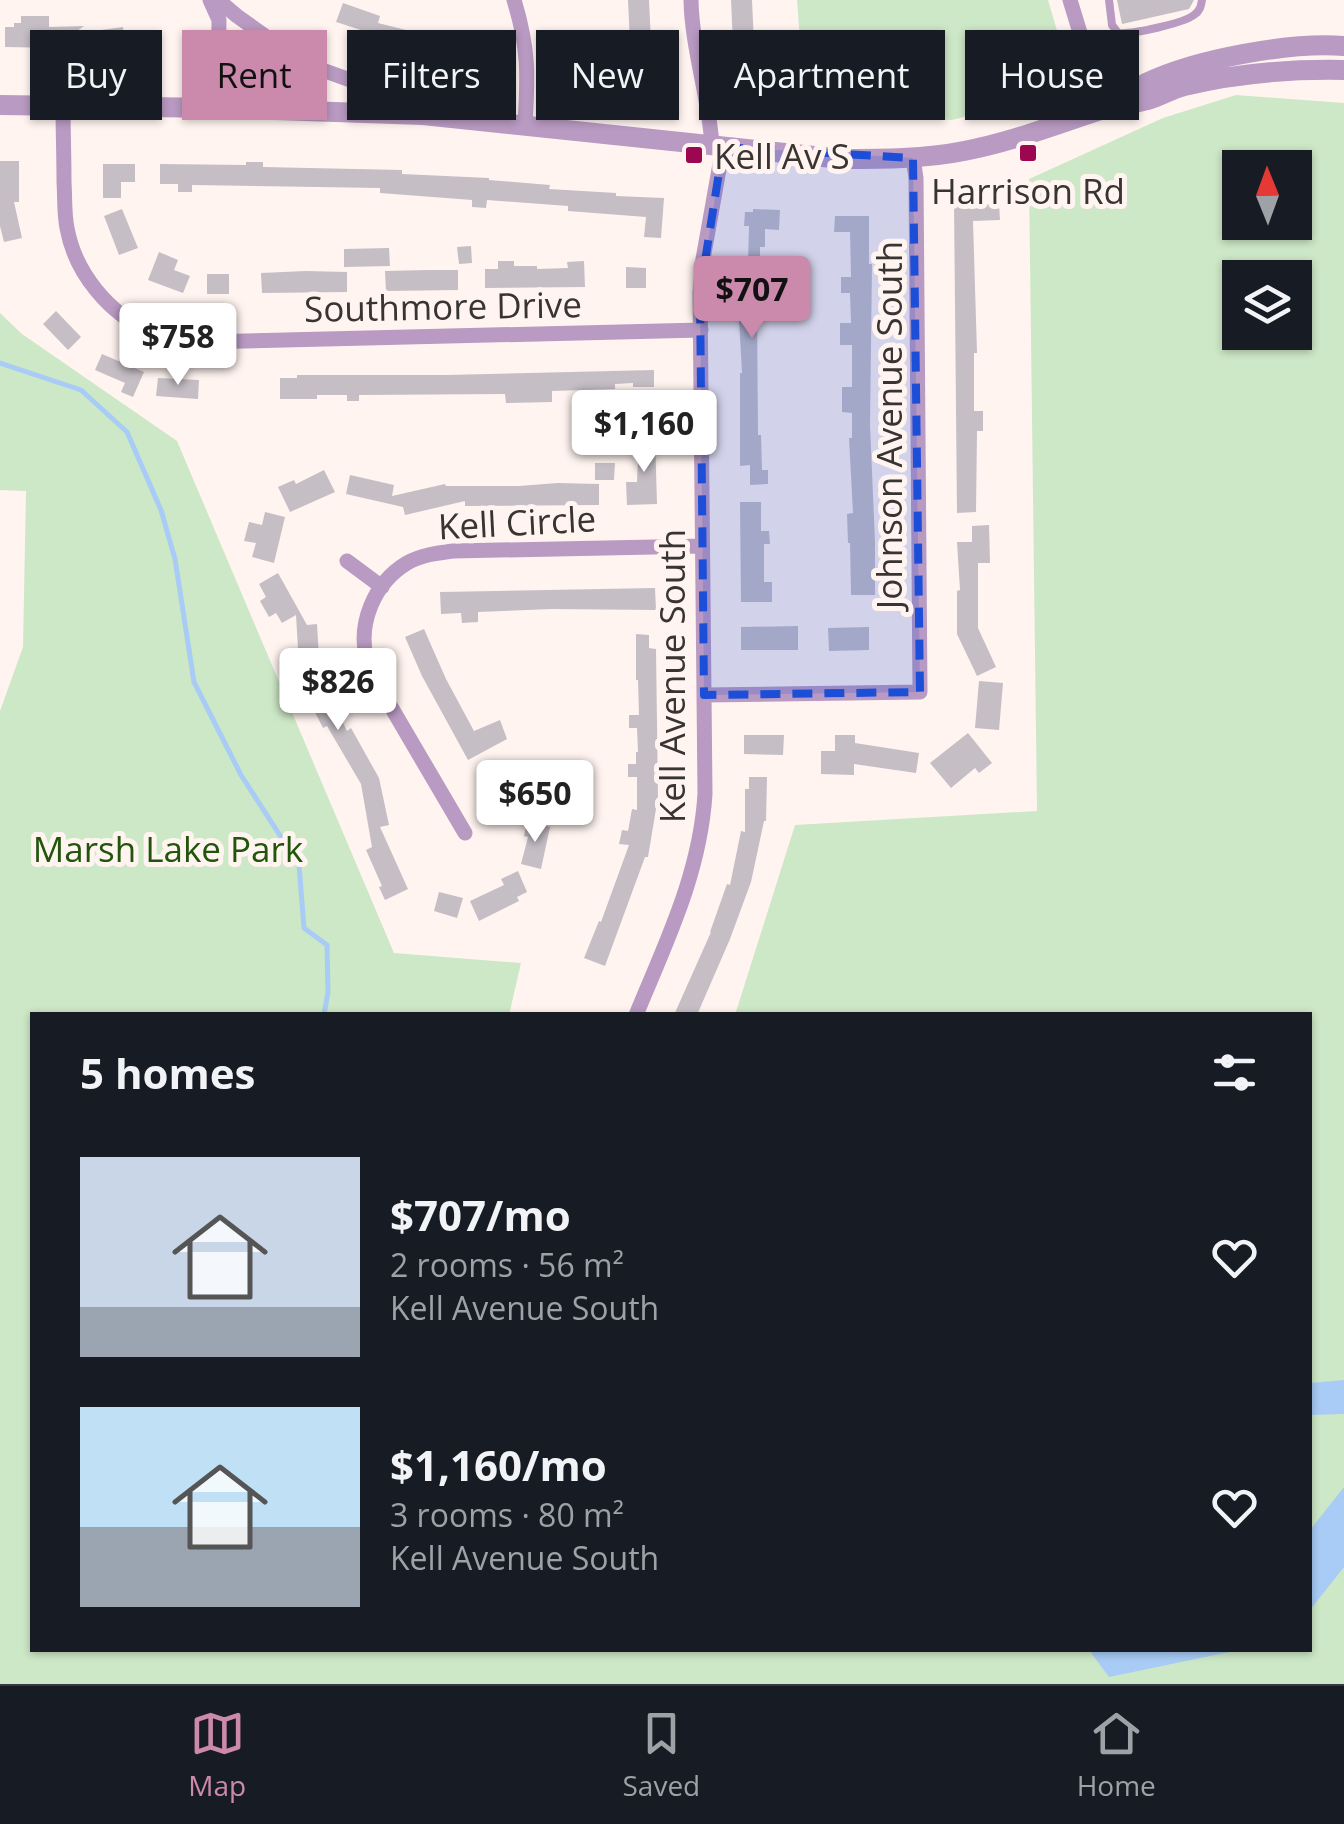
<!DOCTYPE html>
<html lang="en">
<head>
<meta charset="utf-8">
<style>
  :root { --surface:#171b24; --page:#242831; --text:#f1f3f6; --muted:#9ea1a6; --line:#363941; --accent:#cb89ac }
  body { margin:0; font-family:"Open Sans",sans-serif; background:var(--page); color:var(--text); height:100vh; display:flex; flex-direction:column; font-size:38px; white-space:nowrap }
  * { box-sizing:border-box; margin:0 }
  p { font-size:32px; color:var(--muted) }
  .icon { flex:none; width:55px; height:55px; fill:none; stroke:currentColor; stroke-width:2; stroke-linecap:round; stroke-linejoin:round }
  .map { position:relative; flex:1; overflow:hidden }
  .details { position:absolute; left:30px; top:1012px; width:1282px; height:640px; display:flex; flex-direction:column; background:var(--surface); border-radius:0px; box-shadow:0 2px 8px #0004 }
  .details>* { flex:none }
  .banner { position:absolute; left:30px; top:30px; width:1285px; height:90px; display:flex; gap:20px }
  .needle { width:65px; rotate:359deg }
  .controls { position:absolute; left:1222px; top:150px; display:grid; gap:20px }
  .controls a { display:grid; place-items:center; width:90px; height:90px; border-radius:0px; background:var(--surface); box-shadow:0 2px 8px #0004; font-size:50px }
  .price { position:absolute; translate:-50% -85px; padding:0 22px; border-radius:10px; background:#fff; color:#222; font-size:32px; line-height:65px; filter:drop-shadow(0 2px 5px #0008) }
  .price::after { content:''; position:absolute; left:50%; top:60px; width:30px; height:22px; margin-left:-15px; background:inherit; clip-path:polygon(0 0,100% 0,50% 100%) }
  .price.current { background:var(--accent); color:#111 }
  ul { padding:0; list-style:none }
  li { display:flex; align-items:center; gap:30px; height:250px; padding:0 50px }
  li span { display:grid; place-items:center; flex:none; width:280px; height:200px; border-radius:0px; color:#555 }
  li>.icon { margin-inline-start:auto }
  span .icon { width:120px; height:120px; fill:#fffc; stroke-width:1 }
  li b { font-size:42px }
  h2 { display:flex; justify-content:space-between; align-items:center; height:120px; padding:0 50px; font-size:42px }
  .tag { padding:0 35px; border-radius:0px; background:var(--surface); box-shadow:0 2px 8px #0004; font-size:35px; line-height:90px }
  .tag.current { background:var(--accent); color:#111 }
  .tab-bar { display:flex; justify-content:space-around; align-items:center; height:140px; border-top:2px solid var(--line); background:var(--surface); font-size:28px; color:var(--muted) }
  .tab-bar a { display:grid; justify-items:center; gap:5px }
  .tab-bar .current { color:var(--accent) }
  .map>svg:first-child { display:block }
</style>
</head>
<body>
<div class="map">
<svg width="1344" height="1684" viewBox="0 0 1344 1684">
  <rect width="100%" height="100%" fill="#fff4f0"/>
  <path fill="#cde8c6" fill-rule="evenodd" d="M797 0H1048L1074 88 952 120 806 118Z
    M1236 95 1344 103V1684H0V711L23 647 26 491 0 490V313L22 334 177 441 394 953 521 963 509 1015H32V1650H1310V1015H735L795 825 1037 811 1029 179 1163 118ZM1240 168H1295V222H1240ZM1240 278H1295V332H1240Z"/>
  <path fill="#a8ccf5" d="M1344 1380V1414L1310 1415V1383Z
    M1344 1487V1567L1310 1610V1530Z
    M1089 1650H1239L1109 1677Z"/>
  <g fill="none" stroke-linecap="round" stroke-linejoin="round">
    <path stroke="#a8ccf5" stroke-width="5" d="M0 363 81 390 127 432 161 510 175 559 194 682 241 775 299 865 304 928 327 945 328 992 324 1015"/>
  </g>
  <path fill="#c5bec5" d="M628 0H649L653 84 632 85Z
    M731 0H752L754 43 733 44Z
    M1117 0H1194L1189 9 1122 24Z
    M343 3 380 16 378 23 406 30 402 48 385 44 386 38 336 22Z
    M21 16H49V27L84 26 73 34 123 27 125 45 57 48 5 47V27H14V23H21Z
    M450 38 481 42 478 62 447 57Z
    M567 52 599 54 598 73 565 71Z
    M745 70 793 74 791 94 744 90Z
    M0 161H19V202H14L22 238 4 242 0 226Z
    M246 162H263V167L402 170V174L489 178V180L550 185 549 189 616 193V196L664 198 661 238 644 237 646 217 568 211V206L487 200 486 208 472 207V200L380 193V188L192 185V192H178V184H160V164L246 165Z
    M103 164H135V182H121V198H103Z
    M954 201H974V205L999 204 1000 220 973 221 977 353H974V411H983V431H977L976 512 957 513Z
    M122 209 138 248 119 255 104 216Z
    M753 209 780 210 779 230 765 229V247H760V271H767L766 287H758L757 307 758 435H761L762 470H768V484L750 485V465L740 466V373H742L739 319 740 264H748L749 226H744L745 212H753Z
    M835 216H869V264H872L870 425 875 542V595H851L850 543H848L847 514 853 513 849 438H852V413L842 412V387H852V345H840V323H851L850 293H841V277H851L850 232H834Z
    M471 246 472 263 459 264 457 247Z
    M389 248 390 266 344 267V249Z
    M159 252 178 260 174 270 190 276 183 293 148 280Z
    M498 261H514V266H537V269L568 268 567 262 584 261 585 287 485 288V269H498Z
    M626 267 646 268V288H626Z
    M428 270H458V290L386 291 385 271Z
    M306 271 347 272V292L262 293 261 273Z
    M207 274H229V294H207Z
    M56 311 81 337 68 350 43 324Z
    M102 354 144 372 133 397 121 392 125 383 95 370Z
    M654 370V387H633V383L615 384V389L552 391V402L506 403 505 394 359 395V401H347V395H317V399H280V378H297V375H446Z
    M158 378 199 380 198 399 156 396Z
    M655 436 657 504 627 505 626 482H637L639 437Z
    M595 463H615L614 480H595Z
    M324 470 335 492 290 512 278 487 294 480 296 484Z
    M350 475 394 485 392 496 445 484 446 486H519L558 483 599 484V505L465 506V501L405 515 403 507 346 494Z
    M740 502H761V531H769L770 544H764V582H772V602H741Z
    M265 512 285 517 274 563 252 557 256 543 244 541 249 522 262 525Z
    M989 525 990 563H978V628L996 667 977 676 957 634V591L960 590 957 542H972V526Z
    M278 573 307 625 317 624 320 676 347 731 351 728 379 778 389 825 380 827 408 889 385 900 379 887 382 886 366 850 372 847 361 784 327 726 323 728 300 683 296 615 282 623 276 613 269 617 260 601 266 597 259 584Z
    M655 588 656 610 552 609 478 612V622L462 623 461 613 441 614 440 592Z
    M798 626V650H741V627Z
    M869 627V650L829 651 828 628Z
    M424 629 446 679 474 731 500 720 507 739 468 760 422 676 405 637Z
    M636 634 649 635V648L656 649 658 797 648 857H645L605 966 584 958 599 921 601 922 629 845 619 844 622 830 628 831 632 809 637 810V777H628V764H636V752H638L637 728H629V715H639L638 680H636Z
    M979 681 1003 683 999 730 975 728Z
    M968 733 992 763 979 773 975 768 951 788 930 763Z
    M744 735H784L783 755 744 754Z
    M835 735H855V743L919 753 916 773 854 764V775L821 774V751H835Z
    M522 763 535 790 511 801 499 773Z
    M749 777H767L766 821H764L751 882 730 939 697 1015H674L711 932H710L727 884 730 885 741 831 745 832V789H749Z
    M527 821 550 827 541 869 521 864 528 837 524 836Z
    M518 871 527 892 517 897 519 901 479 921 470 901 504 885 501 879Z
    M439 892 463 898 457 918 434 911Z"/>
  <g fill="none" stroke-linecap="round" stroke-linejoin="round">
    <path stroke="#b99ac2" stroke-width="8" d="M1109 0 1112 25 1118 33C1131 35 1184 23 1194 15 1200 11 1201 6 1202 0"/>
    <path stroke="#b99ac2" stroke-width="15" d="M210 0 219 20 218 108
      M218 0 237 16 303 63 364 85
      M514 0C529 49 528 75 525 125
      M691 0C692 49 709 97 712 145
      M1070 0 1085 49 1110 107
      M63 105C63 130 64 156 64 182 65 197 64 213 67 228 75 273 109 314 151 332 168 339 186 340 204 342L701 330
      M347 561 382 587
      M704 695 920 692 916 178 913 158
      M465 833 377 683C374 676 369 668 367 661 357 624 374 583 407 563 421 555 437 553 453 551L702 546
      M636 1015C666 942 700 874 705 794L700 293 703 259 723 147"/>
    <path stroke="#b99ac2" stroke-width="20" d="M1120 100C1128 95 1137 88 1146 83 1196 59 1288 42 1344 46
      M0 105 218 108 423 115 842 159C883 159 924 159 964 151 1012 142 1057 124 1104 109 1118 105 1134 104 1148 100 1161 96 1172 89 1184 86 1237 73 1290 69 1344 70"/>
  </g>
  <path fill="#1d4ed8" fill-opacity="0.2" stroke="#1d4ed8" stroke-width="8" stroke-dasharray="20 12" stroke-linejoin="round" d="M723 147 913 158 920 692 704 695 700 293Z"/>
  <g fill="#9d0752" stroke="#fff4f0" stroke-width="4">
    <rect x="1018" y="143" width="20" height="20" rx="5"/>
    <rect x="684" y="145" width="20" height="20" rx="5"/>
  </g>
  <g text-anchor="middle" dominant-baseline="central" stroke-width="10" stroke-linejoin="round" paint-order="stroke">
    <g font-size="35" fill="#383432" stroke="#fff4f0" text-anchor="start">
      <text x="714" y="155">Kell Av S</text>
      <text x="1028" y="190" text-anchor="middle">Harrison Rd</text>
    </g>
    <g font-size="35" fill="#383432" stroke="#fff4f0">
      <text transform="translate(443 306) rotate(-1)">Southmore Drive</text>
      <text transform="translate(888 425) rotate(-90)">Johnson Avenue South</text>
      <text transform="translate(517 522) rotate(-3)">Kell Circle</text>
      <text transform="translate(671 676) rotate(-90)">Kell Avenue South</text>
    </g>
    <g font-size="35" fill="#20550b" stroke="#fff4f0">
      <text x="168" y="848">Marsh Lake Park</text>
    </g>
  </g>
</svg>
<div class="controls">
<a><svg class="needle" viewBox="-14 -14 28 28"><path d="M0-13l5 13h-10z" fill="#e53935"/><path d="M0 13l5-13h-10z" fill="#9ea1a6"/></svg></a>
<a><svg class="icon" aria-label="layers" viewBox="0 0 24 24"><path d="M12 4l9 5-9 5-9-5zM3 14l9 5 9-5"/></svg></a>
</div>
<b class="price current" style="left:752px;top:341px">$707</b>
<b class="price" style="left:178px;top:388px">$758</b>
<b class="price" style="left:644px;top:475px">$1,160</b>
<b class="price" style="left:338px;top:733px">$826</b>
<b class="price" style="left:535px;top:845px">$650</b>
<div class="banner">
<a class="tag">Buy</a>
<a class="tag current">Rent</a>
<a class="tag">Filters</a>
<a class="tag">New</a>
<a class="tag">Apartment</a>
<a class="tag">House</a>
</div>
<section class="details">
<h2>5 homes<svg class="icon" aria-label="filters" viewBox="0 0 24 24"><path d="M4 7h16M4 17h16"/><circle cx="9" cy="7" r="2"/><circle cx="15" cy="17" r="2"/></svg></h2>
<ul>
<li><span style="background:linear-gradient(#c9d6e8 75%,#9aa5b1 0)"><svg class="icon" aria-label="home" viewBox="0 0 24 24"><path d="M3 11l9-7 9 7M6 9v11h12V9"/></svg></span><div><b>$707/mo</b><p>2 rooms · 56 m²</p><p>Kell Avenue South</p></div><svg class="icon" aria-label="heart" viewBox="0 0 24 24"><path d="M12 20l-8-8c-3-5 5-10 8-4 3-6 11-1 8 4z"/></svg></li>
<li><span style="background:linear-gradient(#bfe0f5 60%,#9aa5b1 0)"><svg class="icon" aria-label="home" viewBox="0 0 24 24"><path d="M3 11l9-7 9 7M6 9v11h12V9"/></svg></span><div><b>$1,160/mo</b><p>3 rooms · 80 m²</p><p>Kell Avenue South</p></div><svg class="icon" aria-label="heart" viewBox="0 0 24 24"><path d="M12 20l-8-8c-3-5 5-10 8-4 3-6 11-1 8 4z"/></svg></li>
</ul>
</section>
</div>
<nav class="tab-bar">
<a class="current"><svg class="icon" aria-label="map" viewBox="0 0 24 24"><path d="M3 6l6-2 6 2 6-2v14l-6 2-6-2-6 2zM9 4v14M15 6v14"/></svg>Map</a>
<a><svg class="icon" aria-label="saved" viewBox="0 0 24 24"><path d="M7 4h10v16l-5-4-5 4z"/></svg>Saved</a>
<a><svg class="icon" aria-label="home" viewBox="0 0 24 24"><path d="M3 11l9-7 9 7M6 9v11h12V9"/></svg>Home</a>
</nav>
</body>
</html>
